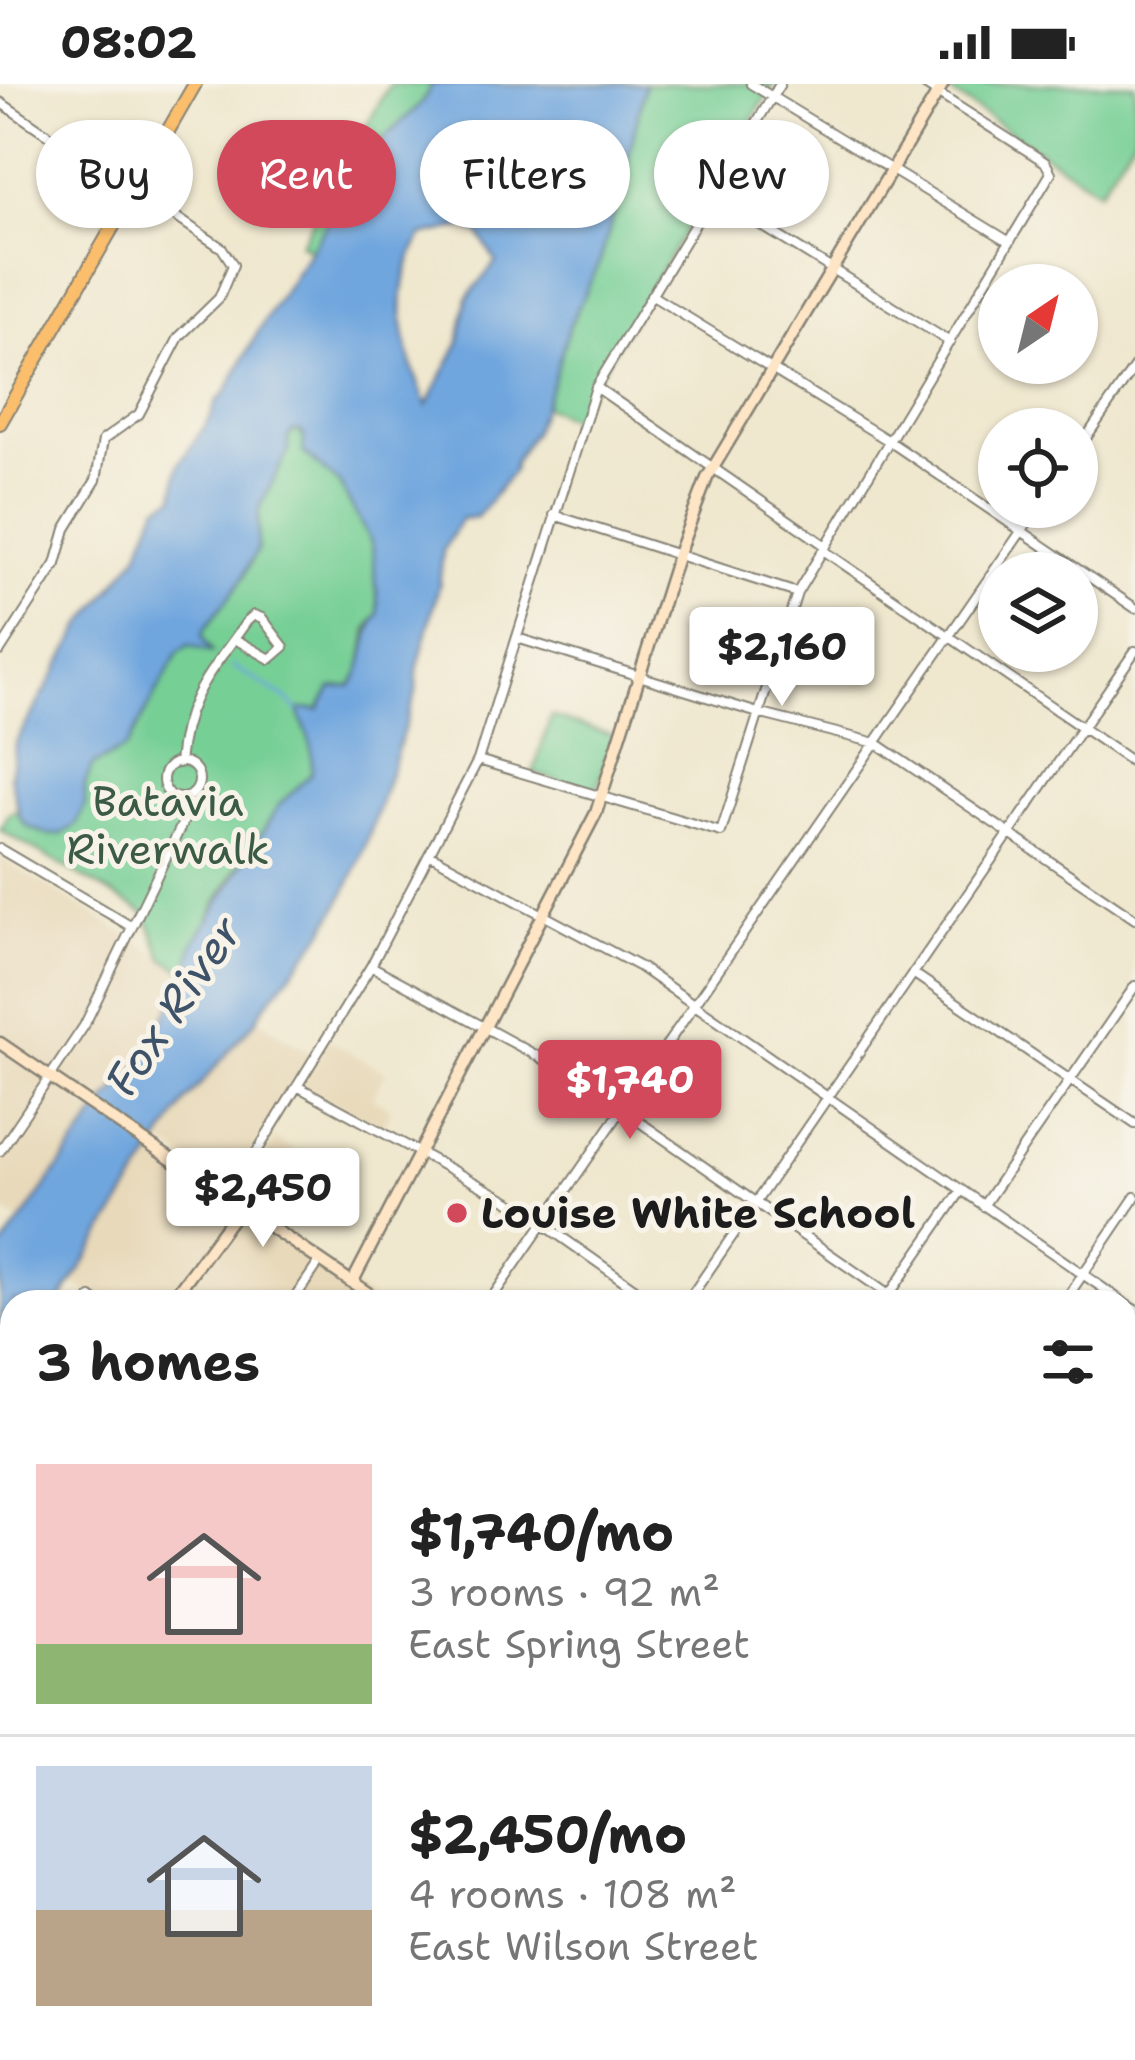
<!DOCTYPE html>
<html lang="en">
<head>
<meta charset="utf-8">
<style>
  :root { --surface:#fff; --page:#f6f6f6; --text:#222; --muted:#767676; --line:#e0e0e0; --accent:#d1495b }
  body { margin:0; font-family:"Shantell Sans",sans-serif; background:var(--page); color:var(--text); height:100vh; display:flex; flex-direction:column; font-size:45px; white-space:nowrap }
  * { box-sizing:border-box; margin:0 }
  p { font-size:39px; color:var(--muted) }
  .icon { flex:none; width:66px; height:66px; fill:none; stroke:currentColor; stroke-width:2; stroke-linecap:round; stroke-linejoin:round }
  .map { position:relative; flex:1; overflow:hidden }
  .sheet { position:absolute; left:0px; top:1206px; width:1137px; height:771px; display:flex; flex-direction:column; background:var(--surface); border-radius:36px 36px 0 0; box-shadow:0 3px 9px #0004 }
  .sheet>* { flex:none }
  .banner { position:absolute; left:36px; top:36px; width:1065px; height:108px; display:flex; gap:24px }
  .needle { width:78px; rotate:35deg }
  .buttons { position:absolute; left:978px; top:180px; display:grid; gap:24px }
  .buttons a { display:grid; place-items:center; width:120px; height:120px; border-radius:50%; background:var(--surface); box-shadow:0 3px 9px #0004; font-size:60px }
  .price { position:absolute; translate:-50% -102px; padding:0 27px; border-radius:12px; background:#fff; color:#222; font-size:39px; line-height:78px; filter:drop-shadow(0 3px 6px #0008) }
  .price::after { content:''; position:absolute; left:50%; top:72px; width:36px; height:27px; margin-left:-18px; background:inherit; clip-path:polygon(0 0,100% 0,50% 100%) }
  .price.current { background:var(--accent); color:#fff }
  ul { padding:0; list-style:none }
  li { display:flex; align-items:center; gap:36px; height:300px; padding:0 36px }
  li+li { border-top:3px solid var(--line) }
  li span { display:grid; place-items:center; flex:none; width:336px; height:240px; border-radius:0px; color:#555 }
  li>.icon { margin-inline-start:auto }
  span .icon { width:144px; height:144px; fill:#fffc; stroke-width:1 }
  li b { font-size:51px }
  h2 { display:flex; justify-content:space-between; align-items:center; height:144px; padding:0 36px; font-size:51px }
  .pill { padding:0 42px; border-radius:54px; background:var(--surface); box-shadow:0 3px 9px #0004; font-size:42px; line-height:108px }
  .pill.current { background:var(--accent); color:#fff }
  .status { display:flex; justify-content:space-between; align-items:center; height:84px; padding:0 60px; background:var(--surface); direction:ltr }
  .status svg { height:33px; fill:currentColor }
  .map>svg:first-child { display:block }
</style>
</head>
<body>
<div class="status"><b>08:02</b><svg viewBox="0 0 49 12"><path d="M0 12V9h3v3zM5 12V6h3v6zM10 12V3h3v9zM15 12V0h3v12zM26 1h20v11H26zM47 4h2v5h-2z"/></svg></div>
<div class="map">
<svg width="1135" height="1976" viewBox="0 0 1135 1976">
  <rect width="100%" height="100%" fill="#f7f3e8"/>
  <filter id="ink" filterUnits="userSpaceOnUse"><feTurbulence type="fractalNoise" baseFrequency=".00833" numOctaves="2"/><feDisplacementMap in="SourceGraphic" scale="24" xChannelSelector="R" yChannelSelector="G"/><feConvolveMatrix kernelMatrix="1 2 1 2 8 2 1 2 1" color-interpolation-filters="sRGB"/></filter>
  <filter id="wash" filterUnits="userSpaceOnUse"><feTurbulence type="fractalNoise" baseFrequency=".004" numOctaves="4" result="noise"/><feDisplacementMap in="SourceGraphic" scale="48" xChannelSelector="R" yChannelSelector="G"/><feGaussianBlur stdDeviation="2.7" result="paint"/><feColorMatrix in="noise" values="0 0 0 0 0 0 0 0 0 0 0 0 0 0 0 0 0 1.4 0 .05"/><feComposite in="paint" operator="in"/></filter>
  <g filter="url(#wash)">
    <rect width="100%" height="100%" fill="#efe7ce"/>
    <path fill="#e8d9ba" d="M0 774 189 889 139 982 107 1015 20 1138 0 1124Z
      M257 935 312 971 229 1104 161 1058 186 1017Z
      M328 956 386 988 372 1014 391 1025 382 1044 301 1001Z
      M275 1055 314 1079 279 1134 240 1109Z
      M154 1069 374 1218H255L239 1207 231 1218H196L175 1204 164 1218H101L71 1198Z
      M521 1965H691L684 1976H517Z"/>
    <path fill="#c9c3b8" d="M0 1648 12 1656V1734L0 1748Z"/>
    <path fill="#76cf95" stroke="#497658" stroke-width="3" d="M390 0H433L420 21 378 60 310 166 300 160Z
      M645 0H774L571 336 542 321 569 243 600 177 622 102Z
      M955 0H1135V51L1099 107 950 8Z
      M297 345 339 399 372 460 379 529 368 544 361 588 351 602 331 604 319 626H298L311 660 312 689C262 740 206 820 189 889L164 875 145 829 0 746 9 730 17 726 27 742 49 751 85 700 92 682 127 663 179 567 189 561 211 566 203 553 204 546 240 499 257 466 259 424 288 368 287 354Z
      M551 632 614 652 596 709 533 689Z
      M1125 1882 1135 1887V1976H961L965 1965H1125Z"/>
    <path fill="#70a6de" stroke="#46617d" stroke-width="3" fill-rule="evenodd" d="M433 0H645L622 102 600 177 569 243 552 300 533 348 514 378 513 387 477 433 461 435 443 467 439 502 417 586 416 609C387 691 368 781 319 854 308 871 259 924 257 935L186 1017 60 1218H12V1301L0 1318V1167L108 1015 139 982 189 889 193 861 279 721 312 689 311 660 298 625 319 626 331 604 351 602C369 580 363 552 379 529L372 460 339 399 303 368 304 352 301 347H293L288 353V368L259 424 257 466 240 499 204 546 203 553 211 568 189 561 179 567 127 663 92 682 85 700V721L76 741 62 750 49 751 27 742 20 733 10 692 16 658 83 541 137 472 158 422 174 413 179 380 210 335 216 318 226 308 259 246 378 60 420 21ZM463 143 479 149 496 178 467 214 459 259 427 321C402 264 389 207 422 152Z"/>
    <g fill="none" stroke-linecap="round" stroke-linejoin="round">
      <path stroke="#70a6de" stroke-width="3" d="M232 582 286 614 298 627
        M1115 1965 1135 1973"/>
    </g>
  </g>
  <g filter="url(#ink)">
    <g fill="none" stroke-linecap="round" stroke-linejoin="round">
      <g stroke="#868275" stroke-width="12">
        <path id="street" d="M751 0 1010 158
          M0 18 133 109
          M712 111 950 258
          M651 211 889 357 1135 524
          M596 303 826 462 1051 89 1045 78 923 0
          M1077 367 1135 282
          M554 431 797 509
          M517 554 758 629 876 659 1135 835
          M0 567 56 480 66 445 96 396 103 356 139 330 179 253 219 214 233 181 222 164 136 106
          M478 676 721 748 797 509 823 466 1135 680
          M163 696a18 18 0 1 1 36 0a18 18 0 1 1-36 0Z
          M179 679C185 611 210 590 247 537L254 531 262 534 284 563 270 575 235 555
          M0 765 132 843
          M431 771 640 883 1123 1218
          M371 882 569 989 899 1218
          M913 889 1135 1040
          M297 1002 516 1121 654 1218
          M0 1067 84 942 188 728 184 714
          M229 1113 371 882 478 676 596 303 780 0
          M983 1122 1135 902
          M91 1214 96 1218
          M292 1218 320 1177
          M489 1218 1038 423
          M687 1218 1135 567
          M884 1218 961 1107
          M1064 1218 1135 1113
          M1125 1220 1135 1226
          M1125 1367 1135 1352
          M0 1490 12 1498
          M1125 1867 1135 1871
          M0 1931 12 1913
          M200 1965 216 1976
          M446 1965 462 1976
          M509 1976 514 1965
          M845 1976 852 1965"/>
      </g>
      <g stroke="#868275" stroke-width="15">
        <path id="secondary" d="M0 959 381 1218
          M353 1197 596 729 678 470 707 394 943 0
          M170 1218 241 1122
          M0 1472 12 1453
          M1125 1594 1135 1598
          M166 1976 174 1965"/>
      </g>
      <g stroke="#868275" stroke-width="16">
        <path id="primary" d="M0 339 195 0"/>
      </g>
      <use href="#street" stroke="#fff" stroke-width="8"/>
      <use href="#secondary" stroke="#fde5c5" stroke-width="10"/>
      <use href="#primary" stroke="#fabe6d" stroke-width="12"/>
      <path stroke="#1c1c1c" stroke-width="3" stroke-dasharray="18 9" stroke-linecap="butt" d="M1125 1494 1135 1497
        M0 1758 12 1745"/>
    </g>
  </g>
  <circle fill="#d1495b" stroke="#f7f3e8" stroke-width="4.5" cx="457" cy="1129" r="12"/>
  <g text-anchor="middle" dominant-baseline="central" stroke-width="10" stroke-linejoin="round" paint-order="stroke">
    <g font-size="42" fill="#3c5b46" stroke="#f7f3e8">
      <text x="168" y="717">Batavia<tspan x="168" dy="48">Riverwalk</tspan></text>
    </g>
    <g font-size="42" font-weight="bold" fill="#1c1c1c" stroke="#f7f3e8" text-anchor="start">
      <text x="481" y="1129">Louise White School</text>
    </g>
    <g font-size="45" font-style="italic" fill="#3e536a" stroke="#f7f3e8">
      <text transform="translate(173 922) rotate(-56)">Fox River</text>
    </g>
  </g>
</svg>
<div class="buttons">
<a><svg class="needle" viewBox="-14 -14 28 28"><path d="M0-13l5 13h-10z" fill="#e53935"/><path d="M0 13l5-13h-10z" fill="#767676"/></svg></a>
<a><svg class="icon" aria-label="locate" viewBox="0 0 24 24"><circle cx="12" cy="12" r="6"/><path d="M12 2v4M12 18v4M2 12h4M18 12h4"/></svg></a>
<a><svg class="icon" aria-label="layers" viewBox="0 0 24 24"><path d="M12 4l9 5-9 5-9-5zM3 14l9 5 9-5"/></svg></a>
</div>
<b class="price" style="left:782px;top:625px">$2,160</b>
<b class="price current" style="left:630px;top:1058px">$1,740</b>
<b class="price" style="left:263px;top:1166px">$2,450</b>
<div class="banner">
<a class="pill">Buy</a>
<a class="pill current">Rent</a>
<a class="pill">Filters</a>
<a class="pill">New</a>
</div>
<section class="sheet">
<h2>3 homes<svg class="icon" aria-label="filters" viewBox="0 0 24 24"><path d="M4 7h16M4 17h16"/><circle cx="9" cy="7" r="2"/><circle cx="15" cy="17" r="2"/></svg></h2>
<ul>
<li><span style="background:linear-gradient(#f6c9c9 75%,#8fb573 0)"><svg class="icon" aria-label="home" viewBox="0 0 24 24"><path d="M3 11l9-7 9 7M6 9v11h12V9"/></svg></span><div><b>$1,740/mo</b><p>3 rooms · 92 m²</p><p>East Spring Street</p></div></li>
<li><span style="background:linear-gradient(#c9d6e8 60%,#b9a48a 0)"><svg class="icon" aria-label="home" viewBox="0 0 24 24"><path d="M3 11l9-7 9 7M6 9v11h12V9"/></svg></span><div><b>$2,450/mo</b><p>4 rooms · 108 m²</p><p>East Wilson Street</p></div></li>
</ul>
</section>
</div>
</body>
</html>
